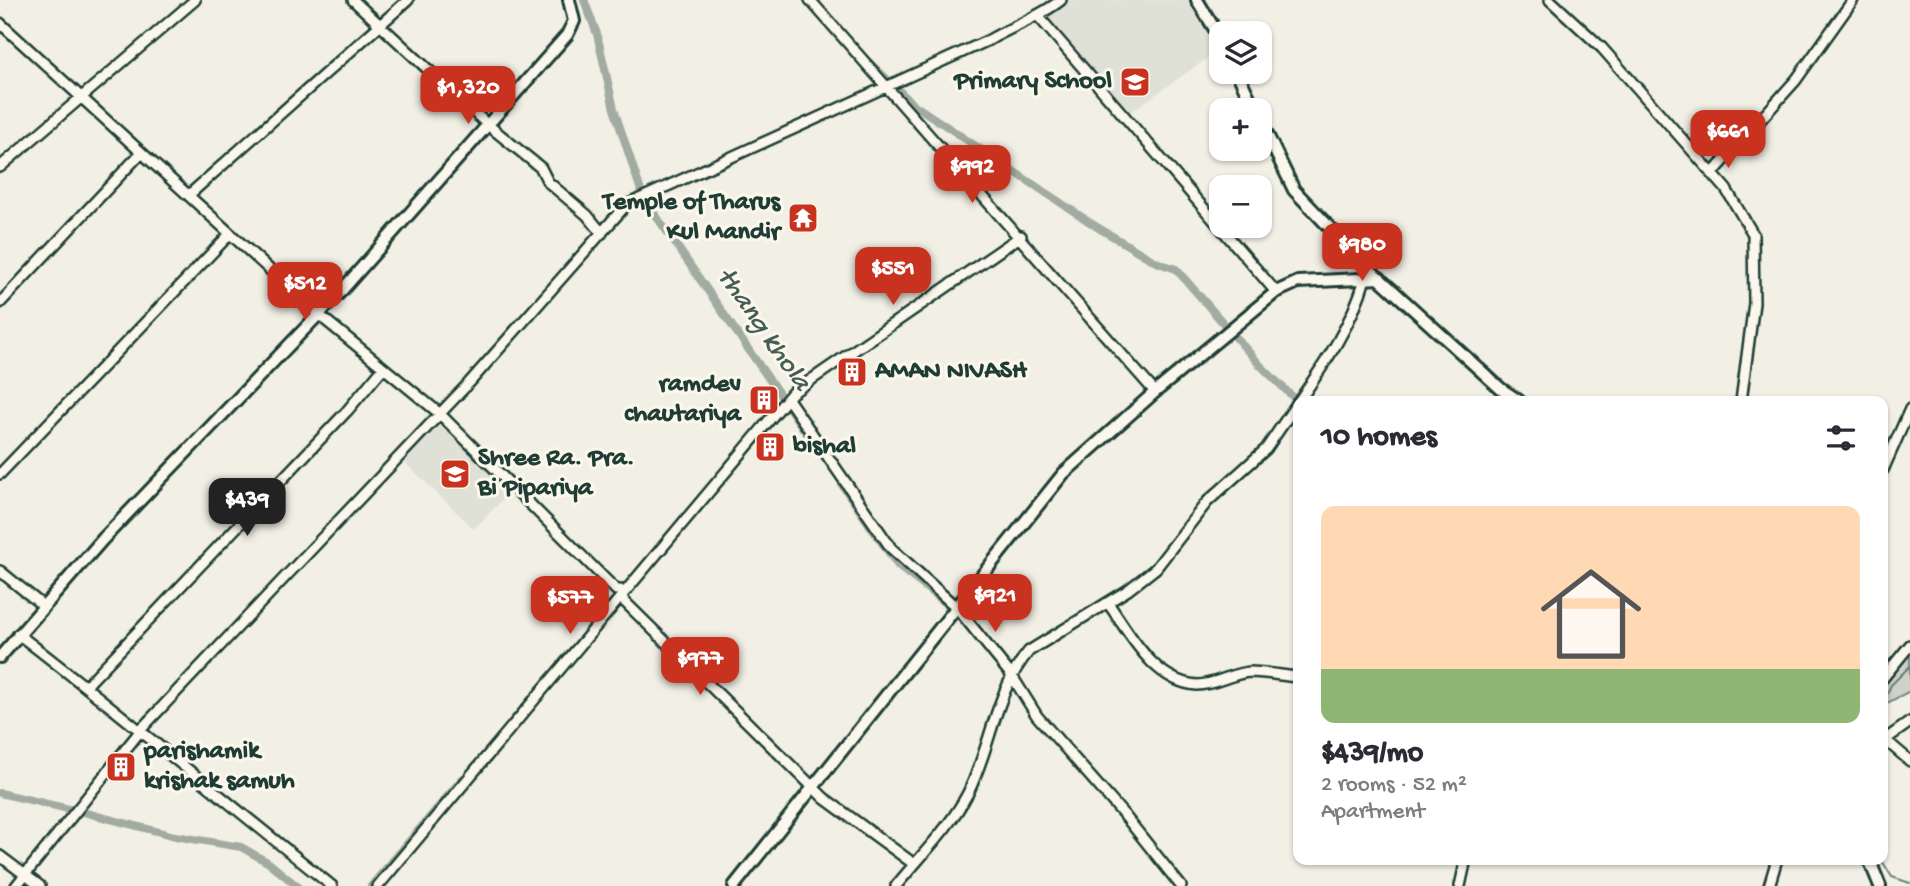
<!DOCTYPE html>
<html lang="en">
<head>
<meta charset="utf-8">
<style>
  :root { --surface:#fff; --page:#f7f7f7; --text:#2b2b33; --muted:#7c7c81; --accent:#c8321e }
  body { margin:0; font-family:"Gochi Hand",sans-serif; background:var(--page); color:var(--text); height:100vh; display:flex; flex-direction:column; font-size:26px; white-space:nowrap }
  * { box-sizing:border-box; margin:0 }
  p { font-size:23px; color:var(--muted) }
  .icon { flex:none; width:38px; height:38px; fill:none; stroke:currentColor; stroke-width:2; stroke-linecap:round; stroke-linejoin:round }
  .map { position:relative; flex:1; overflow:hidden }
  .sheet { position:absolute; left:1293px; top:396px; width:595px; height:469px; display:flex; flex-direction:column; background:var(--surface); border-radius:14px; box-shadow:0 2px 5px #0004 }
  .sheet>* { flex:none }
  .fabs { position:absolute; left:1209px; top:21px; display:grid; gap:14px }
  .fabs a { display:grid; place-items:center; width:63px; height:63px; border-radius:14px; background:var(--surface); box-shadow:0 2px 5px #0004; font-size:35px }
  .price { position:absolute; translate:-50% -60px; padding:0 16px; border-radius:14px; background:var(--accent); color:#fff; font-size:23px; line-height:46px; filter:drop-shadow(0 2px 4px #0008) }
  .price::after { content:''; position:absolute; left:50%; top:42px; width:21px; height:16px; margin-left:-10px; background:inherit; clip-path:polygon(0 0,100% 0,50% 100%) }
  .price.active { background:#222; color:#fff }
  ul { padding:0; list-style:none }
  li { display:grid; align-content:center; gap:14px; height:371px; padding:0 28px }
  li span { display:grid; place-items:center; height:217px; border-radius:14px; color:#555 }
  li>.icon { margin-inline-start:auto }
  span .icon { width:126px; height:126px; fill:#fffc; stroke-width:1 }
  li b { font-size:30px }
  h2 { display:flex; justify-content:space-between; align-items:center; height:84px; padding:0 28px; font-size:30px }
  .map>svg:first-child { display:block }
</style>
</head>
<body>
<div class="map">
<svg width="1910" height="886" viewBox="0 0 1910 886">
  <rect width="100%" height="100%" fill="#f2f0e5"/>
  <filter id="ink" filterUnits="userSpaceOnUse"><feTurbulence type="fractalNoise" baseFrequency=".0143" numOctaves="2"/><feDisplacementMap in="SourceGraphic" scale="14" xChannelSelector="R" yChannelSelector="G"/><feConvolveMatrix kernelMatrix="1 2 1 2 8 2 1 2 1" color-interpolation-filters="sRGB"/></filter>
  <g filter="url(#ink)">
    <path fill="#e0e1d6" d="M1061 0H1197L1221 41V49L1125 116 1038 16Z
      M439 413 511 491 474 529 398 456Z"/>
    <path fill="#cfd2c8" stroke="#77887e" stroke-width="2" d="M1910 648V691L1887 703 1883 709V681Z"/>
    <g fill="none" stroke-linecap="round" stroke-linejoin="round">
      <path stroke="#6e7f75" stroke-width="2" d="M1883 703 1891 685 1910 666
        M1881 859 1892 877 1910 883"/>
      <path stroke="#a2aba1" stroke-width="8" d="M584 0 597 34 614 109 643 197 809 437
        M870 63 913 104 1097 227 1156 262 1176 269 1260 365 1295 399
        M842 485 898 566 948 605
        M0 793 73 810
        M79 811 175 836 241 847 269 863 297 886
        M371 886 462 779"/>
      <g stroke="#1f3d34" stroke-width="14">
        <path id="minor" d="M353 0 488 125 541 168 548 182 587 215 602 233
          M810 0 1155 392
          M1550 0 1602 48 1726 189 1753 234 1754 303 1741 401
          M1038 16 1276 292
          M0 23 318 314 439 413 616 590H620L624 601 824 798 914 864
          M0 167 195 0
          M1712 174 1796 80 1853 0
          M190 194 408 0
          M0 303 141 153
          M788 399 891 548 957 608 1012 676 1037 716 1125 816 1181 886
          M1299 401C1326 362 1352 324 1365 279
          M1883 470 1910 409
          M0 474 230 234
          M0 571 42 605
          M1108 603C1130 634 1154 682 1197 685 1215 685 1232 673 1250 672 1266 672 1283 676 1298 677
          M18 634C125 716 227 803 332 886
          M1883 678 1910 645
          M86 686 347 411 383 368
          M1883 738 1910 761
          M1886 739 1910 722
          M0 856 40 886
          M16 886 145 725 469 383 626 205 989 40C1013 26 1040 17 1061 0
          M378 886 792 393 1021 236
          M896 886C921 855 949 829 968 793 991 747 995 691 1029 651L1128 590 1156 568 1207 502 1266 449 1298 402
          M1460 886 1466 859
          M1769 886 1777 859"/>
      </g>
      <g stroke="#1f3d34" stroke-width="16">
        <path id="tertiary" d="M1197 0 1222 41
          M1237 72 1255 110
          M1260 120 1294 190 1369 269 1501 389 1519 401
          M0 657 103 539 343 289 567 35 574 21 569 0
          M1869 859 1880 886
          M734 886 1063 474 1155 392 1276 292 1298 282 1380 278"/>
      </g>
      <use href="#minor" stroke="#fbf7ec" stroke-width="9"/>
      <use href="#tertiary" stroke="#fbf7ec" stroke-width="10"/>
    </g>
  </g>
  <defs>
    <g id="school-square" transform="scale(1.575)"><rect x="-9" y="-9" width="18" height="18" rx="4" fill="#c8321e" stroke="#fbf7ec"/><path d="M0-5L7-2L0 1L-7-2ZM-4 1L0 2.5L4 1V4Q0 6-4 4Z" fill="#fff"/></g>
    <g id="temple-square" transform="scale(1.575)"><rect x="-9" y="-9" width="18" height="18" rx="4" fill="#c8321e" stroke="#fbf7ec"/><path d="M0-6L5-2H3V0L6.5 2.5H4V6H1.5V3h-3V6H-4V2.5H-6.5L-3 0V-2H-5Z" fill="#fff"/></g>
    <g id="building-square" transform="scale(1.575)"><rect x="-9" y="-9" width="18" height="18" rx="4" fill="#c8321e" stroke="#fbf7ec"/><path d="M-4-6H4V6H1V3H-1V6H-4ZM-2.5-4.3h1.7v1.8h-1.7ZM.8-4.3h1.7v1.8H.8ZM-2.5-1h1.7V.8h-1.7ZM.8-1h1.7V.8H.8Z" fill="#fff"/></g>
  </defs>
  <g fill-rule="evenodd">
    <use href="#school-square" x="1135" y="82"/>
    <use href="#temple-square" x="803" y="218"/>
    <use href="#building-square" x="852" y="372"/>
    <use href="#building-square" x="764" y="400"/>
    <use href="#building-square" x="770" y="447"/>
    <use href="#school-square" x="455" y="474"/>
    <use href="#building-square" x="121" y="767"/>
  </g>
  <g text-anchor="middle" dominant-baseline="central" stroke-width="6" stroke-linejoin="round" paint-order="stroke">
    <g font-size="26" font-weight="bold" fill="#1f3d34" stroke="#fbf7ec" text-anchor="start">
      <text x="1112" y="82" text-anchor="end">Primary School</text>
      <text x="780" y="203" text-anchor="end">Temple of Tharus<tspan x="780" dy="30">Kul Mandir</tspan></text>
      <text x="875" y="372">AMAN NIVASH</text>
      <text x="741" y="385" text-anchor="end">ramdev<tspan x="741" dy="30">chautariya</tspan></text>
      <text x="793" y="447">bishal</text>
      <text x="478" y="459">Shree Ra. Pra.<tspan x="478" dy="30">Bi Pipariya</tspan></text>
      <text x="144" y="752">parishamik<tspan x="144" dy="30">krishak samuh</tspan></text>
    </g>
    <g font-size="28" font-style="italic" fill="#465e55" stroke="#fbf7ec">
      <text transform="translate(763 330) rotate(55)">thang khola</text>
    </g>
  </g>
</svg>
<div class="fabs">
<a><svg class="icon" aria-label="layers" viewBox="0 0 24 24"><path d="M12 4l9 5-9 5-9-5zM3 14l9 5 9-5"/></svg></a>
<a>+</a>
<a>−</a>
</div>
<b class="price" style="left:468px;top:126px">$1,320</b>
<b class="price" style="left:1728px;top:170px">$661</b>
<b class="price" style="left:972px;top:205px">$992</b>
<b class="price" style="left:1362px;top:283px">$980</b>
<b class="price" style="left:893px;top:307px">$551</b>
<b class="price" style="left:305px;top:322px">$512</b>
<b class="price active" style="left:247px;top:538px">$439</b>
<b class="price" style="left:995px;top:634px">$921</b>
<b class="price" style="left:570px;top:636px">$577</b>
<b class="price" style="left:700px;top:697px">$977</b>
<section class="sheet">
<h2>10 homes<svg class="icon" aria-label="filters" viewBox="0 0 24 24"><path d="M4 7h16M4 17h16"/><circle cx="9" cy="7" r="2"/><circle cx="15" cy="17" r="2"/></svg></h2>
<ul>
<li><span style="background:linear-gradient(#ffd9b3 75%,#8fb573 0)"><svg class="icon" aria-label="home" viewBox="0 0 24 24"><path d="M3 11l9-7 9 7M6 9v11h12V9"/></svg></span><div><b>$439/mo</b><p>2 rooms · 52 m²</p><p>Apartment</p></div></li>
</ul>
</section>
</div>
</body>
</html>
